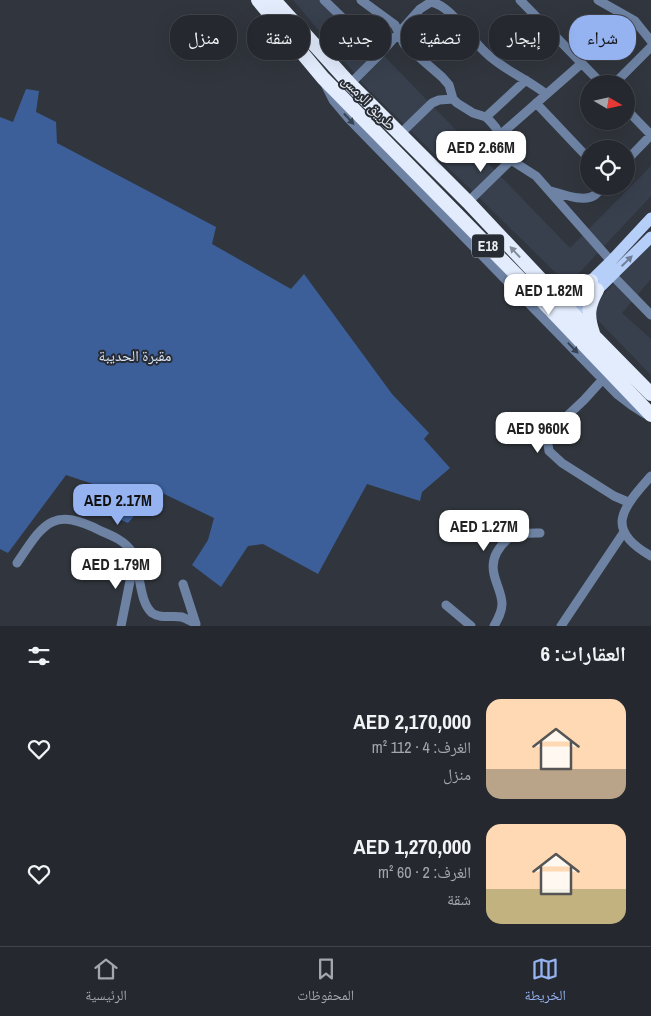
<!DOCTYPE html>
<html lang="ar">
<head>
<meta charset="utf-8">
<style>
  :root { --surface:#25282e; --page:#2d3036; --text:#f1f3f6; --muted:#a3a6aa; --line:#42444a; --accent:#95b2f1 }
  body { margin:0; font-family:"Archivo Narrow","Noto Naskh Arabic",sans-serif; background:var(--page); color:var(--text); direction:rtl; height:100vh; display:flex; flex-direction:column; font-size:19px; white-space:nowrap }
  * { box-sizing:border-box; margin:0 }
  p { font-size:16px; color:var(--muted) }
  .icon { flex:none; width:28px; height:28px; fill:none; stroke:currentColor; stroke-width:2; stroke-linecap:round; stroke-linejoin:round }
  .map { position:relative; height:626px; overflow:hidden; direction:ltr }
  .side { display:flex; flex-direction:column; background:var(--surface); flex:1 }
  .side>* { flex:none }
  .hud { position:absolute; left:15px; top:15px; width:621px; height:45px; direction:rtl; display:flex; gap:10px }
  .needle { width:32px; rotate:99deg }
  .buttons { position:absolute; left:580px; top:75px; display:grid; gap:10px }
  .buttons a { display:grid; place-items:center; width:55px; height:55px; border-radius:50%; background:var(--surface); box-shadow:0 5px 20px #0002,0 0 0 1px var(--line); font-size:25px }
  .price { position:absolute; translate:-50% -42px; padding:0 11px; border-radius:10px; background:#fff; color:#222; font-size:16px; line-height:32px; filter:drop-shadow(0 1px 2px #0008) }
  .price::after { content:''; position:absolute; left:50%; top:30px; width:15px; height:11px; margin-left:-8px; background:inherit; clip-path:polygon(0 0,100% 0,50% 100%) }
  .price.current { background:var(--accent); color:#111 }
  ul { padding:0; list-style:none }
  li { display:flex; align-items:center; gap:15px; height:125px; padding:0 25px }
  li span { display:grid; place-items:center; flex:none; width:140px; height:100px; border-radius:15px; color:#555 }
  li>.icon { margin-inline-start:auto }
  span .icon { width:60px; height:60px; fill:#fffc; stroke-width:1 }
  li b { font-size:21px }
  h2 { display:flex; justify-content:space-between; align-items:center; height:60px; padding:0 25px; font-size:21px }
  .pill { padding:0 18px; border-radius:20px; background:var(--surface); box-shadow:0 5px 20px #0002,0 0 0 1px var(--line); font-size:18px; line-height:45px }
  .pill.current { background:var(--accent); color:#111 }
  .dock { display:flex; justify-content:space-around; align-items:center; height:70px; border-top:1px solid var(--line); background:var(--surface); font-size:14px; color:var(--muted) }
  .dock a { display:grid; justify-items:center; gap:2px }
  .dock .current { color:var(--accent) }
  .map>svg:first-child { display:block }
</style>
</head>
<body>
<div class="map">
<svg width="651" height="626" viewBox="0 0 651 626">
  <rect width="100%" height="100%" fill="#31363e"/>
  <path fill="#38404e" d="M293 0H330L570 248 651 166V196L578 274 569 278 559 276 367 88Z
    M651 242V279L622 313 651 339V375L589 311Z"/>
  <path fill="#3c5f9a" d="M26 89 39 91 36 112 56 122 57 143 216 227 212 244 291 289 304 274 392 394 429 433 424 439 450 468 422 492 420 501 367 484 318 574 263 544 248 546 221 587 192 565 208 540 214 518 156 490 128 523 108 514 114 491 66 475 8 553 0 549V117L13 122Z"/>
  <g fill="none" stroke-linecap="round" stroke-linejoin="round">
    <path stroke="#6e83a4" stroke-width="9" d="M324 0 380 54
      M361 0 395 25 404 44 442 77 449 85 453 99 457 103 473 113 486 117 491 122 496 128 511 160 536 176 611 261
      M520 0 602 84
      M598 0 635 21 651 41
      M350 84 380 54 420 9 431 2C452 6 469 38 485 52 503 70 526 78 546 94
      M614 84 651 47
      M326 86 333 100 349 119 618 395 631 405 645 414
      M536 103 589 159
      M626 109 651 135
      M486 117 526 80
      M400 134 432 103 439 100 453 99
      M500 135 582 63
      M626 161 651 135
      M551 191C562 194 584 203 595 195 598 193 600 189 603 186
      M468 202 511 160
      M612 275 651 315
      M603 379 584 400 550 432 548 444 549 451 562 463 614 496 628 502
      M651 476C623 508 603 529 651 556
      M17 563C44 523 52 506 101 531 113 536 125 541 132 552 141 568 138 601 152 613 160 619 173 615 182 617 187 619 191 621 196 624
      M183 584 196 624
      M446 605 471 626
      M121 626 134 561
      M494 626C498 619 502 612 502 604 502 594 496 584 494 574 492 565 493 559 497 552 509 532 519 533 540 533
      M561 626 624 532"/>
    <path stroke="#b6cff8" stroke-width="11" d="M563 313 565 306 611 261 651 218
      M568 317 573 314 651 237"/>
    <path stroke="#e2ecfd" stroke-width="14" d="M258 0 323 78 547 306 651 415
      M274 0 350 84 468 202 594 336 651 394
      M547 286C563 294 575 288 591 281
      M593 333C587 316 588 306 597 290"/>
  </g>
  <defs><path id="oneway-solid" d="M-6-.8H1V-3.2L6.5 0L1 3.2V.8H-6Z" transform="scale(1.25)"/></defs>
  <g fill="#394250">
    <use href="#oneway-solid" transform="translate(349 119) rotate(47)"/>
    <use href="#oneway-solid" transform="translate(573 348) rotate(46)"/>
  </g>
  <use fill="#848c98" href="#oneway-solid" transform="translate(515 252) rotate(-133)"/>
  <use fill="#6e7e96" href="#oneway-solid" transform="translate(627 261) rotate(-44)"/>
  <g text-anchor="middle" dominant-baseline="central" stroke-width="4" stroke-linejoin="round" paint-order="stroke">
    <rect fill="#272c34" stroke="#b0b4ba" stroke-width="1" x="472" y="234.5" width="32" height="23" rx="4"/>
    <g font-size="14" font-weight="bold" fill="#eaeef3">
      <text x="488" y="246">E18</text>
    </g>
    <g font-size="15" fill="#eaeef3" stroke="#272c34">
      <text transform="translate(369 102) rotate(46)">طريق الرمس</text>
    </g>
    <g font-size="15" fill="#d6e3f7" stroke="#272c34">
      <text x="135" y="355">مقبرة الحديبة</text>
    </g>
  </g>
</svg>
<div class="buttons">
<a><svg class="needle" viewBox="-14 -14 28 28"><path d="M0-13l5 13h-10z" fill="#e53935"/><path d="M0 13l5-13h-10z" fill="#a3a6aa"/></svg></a>
<a><svg class="icon" aria-label="locate" viewBox="0 0 24 24"><circle cx="12" cy="12" r="6"/><path d="M12 2v4M12 18v4M2 12h4M18 12h4"/></svg></a>
</div>
<b class="price" style="left:481px;top:173px">AED 2.66M</b>
<b class="price" style="left:549px;top:316px">AED 1.82M</b>
<b class="price" style="left:538px;top:454px">AED 960K</b>
<b class="price current" style="left:118px;top:526px">AED 2.17M</b>
<b class="price" style="left:484px;top:552px">AED 1.27M</b>
<b class="price" style="left:116px;top:590px">AED 1.79M</b>
<div class="hud">
<a class="pill current">شراء</a>
<a class="pill">إيجار</a>
<a class="pill">تصفية</a>
<a class="pill">جديد</a>
<a class="pill">شقة</a>
<a class="pill">منزل</a>
</div>
</div>
<section class="side">
<h2>العقارات: 6<svg class="icon" aria-label="filters" viewBox="0 0 24 24"><path d="M4 7h16M4 17h16"/><circle cx="9" cy="7" r="2"/><circle cx="15" cy="17" r="2"/></svg></h2>
<ul>
<li><span style="background:linear-gradient(#ffd9b3 70%,#b9a48a 0)"><svg class="icon" aria-label="home" viewBox="0 0 24 24"><path d="M3 11l9-7 9 7M6 9v11h12V9"/></svg></span><div><b>AED 2,170,000</b><p>الغرف: 4 · 112 m²</p><p>منزل</p></div><svg class="icon" aria-label="heart" viewBox="0 0 24 24"><path d="M12 20l-8-8c-3-5 5-10 8-4 3-6 11-1 8 4z"/></svg></li>
<li><span style="background:linear-gradient(#ffd9b3 65%,#c2b280 0)"><svg class="icon" aria-label="home" viewBox="0 0 24 24"><path d="M3 11l9-7 9 7M6 9v11h12V9"/></svg></span><div><b>AED 1,270,000</b><p>الغرف: 2 · 60 m²</p><p>شقة</p></div><svg class="icon" aria-label="heart" viewBox="0 0 24 24"><path d="M12 20l-8-8c-3-5 5-10 8-4 3-6 11-1 8 4z"/></svg></li>
</ul>
</section>
<nav class="dock">
<a class="current"><svg class="icon" aria-label="map" viewBox="0 0 24 24"><path d="M3 6l6-2 6 2 6-2v14l-6 2-6-2-6 2zM9 4v14M15 6v14"/></svg>الخريطة</a>
<a><svg class="icon" aria-label="saved" viewBox="0 0 24 24"><path d="M7 4h10v16l-5-4-5 4z"/></svg>المحفوظات</a>
<a><svg class="icon" aria-label="home" viewBox="0 0 24 24"><path d="M3 11l9-7 9 7M6 9v11h12V9"/></svg>الرئيسية</a>
</nav>
</body>
</html>
